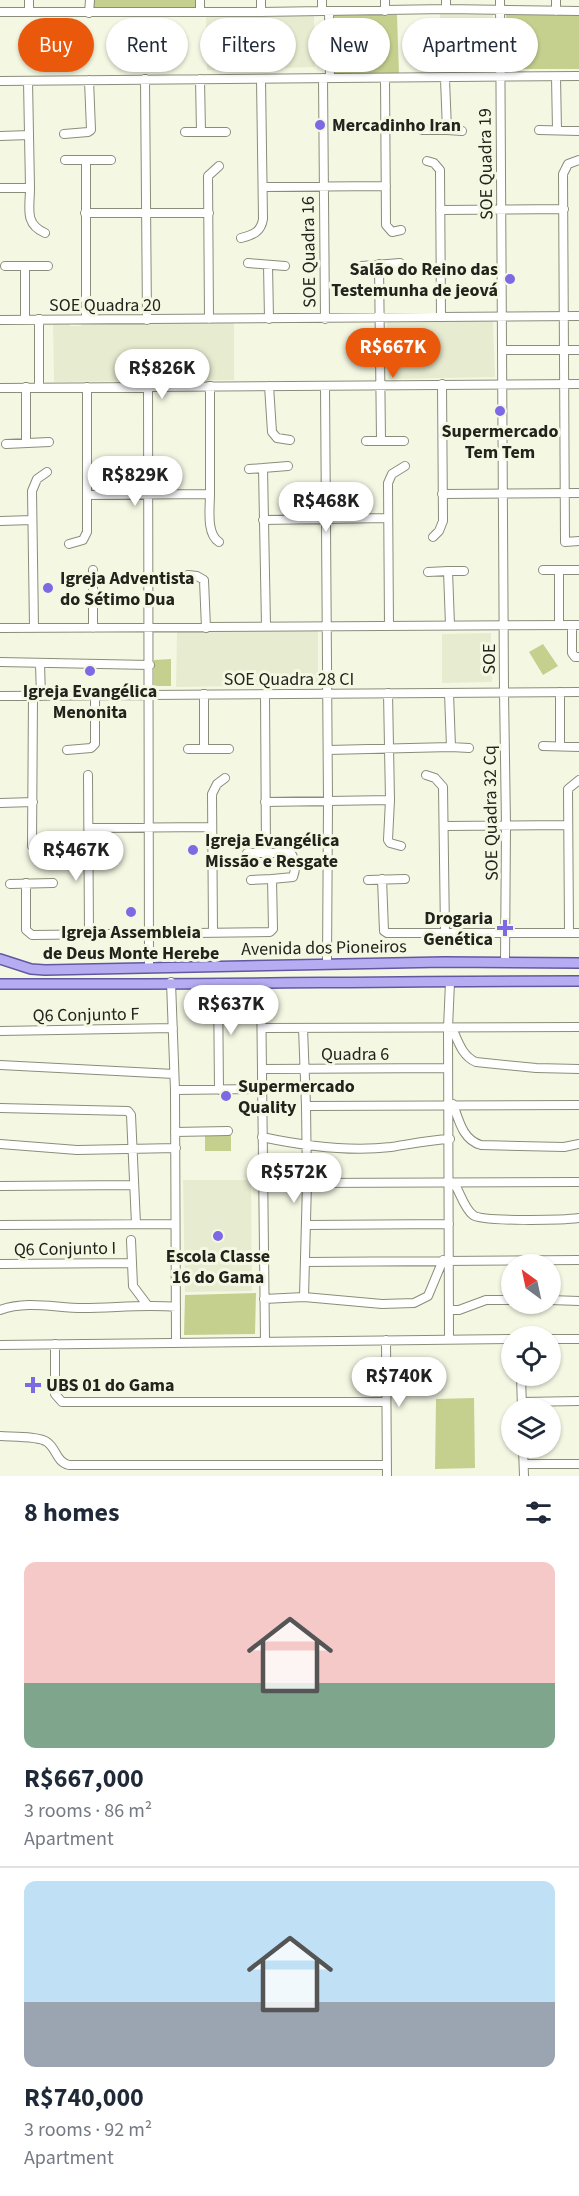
<!DOCTYPE html>
<html lang="en">
<head>
<meta charset="utf-8">
<style>
  :root { --surface:#fff; --page:#f6f6f7; --text:#1f2937; --muted:#747a83; --line:#e0e1e3; --accent:#ea580c }
  body { margin:0; font-family:"Source Sans 3",sans-serif; background:var(--page); color:var(--text); height:100vh; display:flex; flex-direction:column; font-size:22px; white-space:nowrap }
  * { box-sizing:border-box; margin:0 }
  p { font-size:20px; color:var(--muted) }
  .icon { flex:none; width:33px; height:33px; fill:none; stroke:currentColor; stroke-width:2; stroke-linecap:round; stroke-linejoin:round }
  .map { position:relative; height:1476px; overflow:hidden }
  .details { display:flex; flex-direction:column; background:var(--surface); flex:1 }
  .details>* { flex:none }
  .top-card { position:absolute; left:18px; top:18px; width:543px; height:54px; display:flex; gap:12px }
  .needle { width:39px; rotate:327deg }
  .tools { position:absolute; left:501px; top:1254px; display:grid; gap:12px }
  .tools a { display:grid; place-items:center; width:60px; height:60px; border-radius:50%; background:var(--surface); box-shadow:0 2px 4px #0004; font-size:30px }
  .price { position:absolute; translate:-50% -51px; padding:0 14px; border-radius:21px; background:#fff; color:#222; font-size:20px; line-height:39px; filter:drop-shadow(0 2px 3px #0008) }
  .price::after { content:''; position:absolute; left:50%; top:36px; width:18px; height:14px; margin-left:-9px; background:inherit; clip-path:polygon(0 0,100% 0,50% 100%) }
  .price.active { background:var(--accent); color:#fff }
  ul { padding:0; list-style:none }
  li { display:grid; align-content:center; gap:12px; height:318px; padding:0 24px }
  li+li { border-top:2px solid var(--line) }
  li span { display:grid; place-items:center; height:186px; border-radius:12px; color:#555 }
  li>.icon { margin-inline-start:auto }
  span .icon { width:108px; height:108px; fill:#fffc; stroke-width:1 }
  li b { font-size:26px }
  h2 { display:flex; justify-content:space-between; align-items:center; height:72px; padding:0 24px; font-size:26px }
  .tag { padding:0 21px; border-radius:27px; background:var(--surface); box-shadow:0 2px 4px #0004; font-size:21px; line-height:54px }
  .tag.active { background:var(--accent); color:#fff }
  .map>svg:first-child { display:block }
</style>
</head>
<body>
<div class="map">
<svg width="579" height="1476" viewBox="0 0 579 1476">
  <rect width="100%" height="100%" fill="#f4f8e3"/>
  <path fill="#e7ecd0" d="M493 12V70H441L440 13Z
    M314 14 315 67 207 70 206 15Z
    M493 320 495 377 389 379 387 321Z
    M81 321H234V380L54 382 53 322H69L70 326H81Z
    M318 629V685L176 687 177 630Z
    M491 633 492 682 442 683V634Z
    M183 1180H251L252 1291 185 1292Z"/>
  <path fill="#c5d08e" d="M93 0H198V7L93 9Z
    M579 13V69H508L506 14Z
    M332 15H397L399 74 333 73Z
    M543 644 558 666 543 675 529 652Z
    M171 659V686H154V660Z
    M205 1135H231V1151H205Z
    M256 1293 255 1334 184 1335 185 1295Z
    M474 1398 475 1468 435 1469 436 1399Z"/>
  <g fill="none" stroke-linecap="round" stroke-linejoin="round">
    <g stroke="#8a8d7b" stroke-width="10">
      <path id="minor" d="M29 0V12
        M261 0V12
        M385 0V11
        M446 0V9
        M500 0 504 692 506 825 505 962
        M556 0V11
        M322 11V0
        M329 11 330 78
        M0 12H261L446 9 579 11
        M200 12V0
        M89 13 90 0
        M556 77 557 130
        M323 78 325 319
        M145 79 147 320
        M385 79 386 225 392 232 401 230
        M0 81 579 76
        M422 130H447L445 79
        M447 130 462 131
        M539 130 579 131
        M185 132H201L200 79
        M201 132H226
        M64 134 88 132 91 130 89 80
        M0 136 29 135
        M65 160H86V319
        M86 160H111
        M579 160 568 164 563 174 565 542 579 541
        M427 161 434 163 440 170 441 317
        M263 187 386 186
        M0 188H30L28 81
        M30 188C30 208 24 224 45 233
        M440 210 564 209
        M85 213H209
        M241 238C253 235 261 232 263 219L261 79
        M248 263 285 266
        M379 264 381 440
        M268 265 269 319
        M5 266H48
        M362 266 400 263
        M25 319V267
        M209 319 208 176 219 166
        M0 320 579 316
        M503 350H579
        M269 386 272 432 277 438 290 440
        M26 387V443
        M39 387V319
        M148 387 149 968
        M325 387 328 801 327 964
        M0 388 579 384
        M366 441H404
        M6 444 49 442
        M263 468 288 466
        M249 469 263 468 266 626
        M210 494C210 508 206 534 219 542
        M442 494 579 493
        M88 495 210 494V386
        M263 520 388 518
        M0 521 32 520
        M433 537 439 531 443 521 442 384
        M69 544 83 540 87 532V387
        M93 570V628
        M543 570H559V625
        M559 570H579
        M448 571H464
        M428 572 448 571 450 625
        M188 575 197 576 204 580 206 628
        M572 625V653L575 657H579
        M389 626 388 483 392 474 405 466
        M34 627 32 491 37 479 47 472
        M0 628 579 625
        M0 662 150 665
        M40 664 41 696
        M560 692V746
        M388 693 390 800 388 840 390 843 401 846
        M204 694V749
        M265 694 266 853
        M0 696 579 692
        M33 696 32 846 35 850 53 853
        M543 746 579 747
        M451 747 469 748
        M188 749H229
        M67 750 91 748 95 744V695
        M328 750 451 747 449 693
        M88 775 89 935
        M426 775 435 778 443 787 445 933
        M265 802 390 800
        M0 803 33 802
        M444 826 567 825
        M89 828 211 827
        M382 879 384 931 387 933H579
        M251 880 272 879
        M368 880 405 879
        M26 883V930L32 935 270 932 273 929 272 879 293 877C296 869 296 861 291 853H247
        M10 884 53 883
        M213 933 212 794 217 784 225 778
        M569 933 568 789 579 780
        M171 982 175 1090 176 1343
        M218 983 219 1090
        M261 984 265 1340
        M263 1028 579 1027
        M303 1028 306 1106 579 1105
        M452 1028C458 1041 462 1056 476 1062L536 1068 579 1069
        M0 1031 173 1028
        M0 1065 174 1074
        M262 1069 448 1068
        M175 1090 262 1089
        M453 1104C459 1121 463 1140 481 1145L564 1147 579 1144
        M306 1106 307 1183 579 1182
        M0 1108 128 1111 131 1115 136 1224
        M175 1132 228 1131
        M262 1137C304 1146 348 1152 391 1147 411 1144 429 1140 450 1139
        M0 1144 77 1150 176 1148
        M454 1183C460 1192 464 1208 473 1215 481 1222 564 1220 579 1218
        M0 1186 133 1185
        M0 1225 175 1224
        M306 1225 449 1224
        M131 1240 133 1286 148 1306
        M305 1262 579 1260
        M0 1264 131 1263
        M304 1297 307 1183
        M264 1299 304 1297 382 1304 414 1303 428 1296 443 1260
        M550 1300 579 1301
        M0 1310C28 1300 55 1308 83 1308 114 1308 145 1304 176 1307
        M449 1310H459L486 1300H512
        M449 1339 448 1028 450 982
        M550 1339H579
        M386 1340 387 1476
        M55 1344V1394L62 1402H386
        M0 1345 512 1339
        M521 1376 522 1408
        M522 1402 579 1401
        M0 1436C11 1437 39 1436 47 1442 57 1449 56 1462 69 1465H387
        M523 1448 524 1476
        M524 1464H579"/>
    </g>
    <g stroke="#6258a2" stroke-width="12">
      <path id="major" d="M0 959 31 969 45 970 444 962 579 963
        M0 984C193 985 386 981 579 981"/>
    </g>
    <use href="#minor" stroke="#fff" stroke-width="8"/>
    <use href="#major" stroke="#b6acf2" stroke-width="9"/>
  </g>
  <g fill="#7c69e4" stroke="#f4f8e3" stroke-width="2">
    <circle cx="320" cy="125" r="6"/>
    <circle cx="510" cy="279" r="6"/>
    <circle cx="500" cy="411" r="6"/>
    <circle cx="48" cy="588" r="6"/>
    <circle cx="90" cy="671" r="6"/>
    <circle cx="193" cy="850" r="6"/>
    <circle cx="131" cy="912" r="6"/>
    <path d="M502 919h6v6h6v6h-6v6h-6v-6h-6v-6h6z"/>
    <circle cx="226" cy="1096" r="6"/>
    <circle cx="218" cy="1236" r="6"/>
    <path d="M30 1376h6v6h6v6h-6v6h-6v-6h-6v-6h6z"/>
  </g>
  <g text-anchor="middle" dominant-baseline="central" stroke-width="6" stroke-linejoin="round" paint-order="stroke">
    <g font-size="18" font-weight="bold" fill="#22231c" stroke="#f4f8e3" text-anchor="start">
      <text x="332" y="125">Mercadinho Iran</text>
      <text x="498" y="269" text-anchor="end">Salão do Reino das<tspan x="498" dy="21">Testemunha de jeová</tspan></text>
      <text x="500" y="431" text-anchor="middle">Supermercado<tspan x="500" dy="21">Tem Tem</tspan></text>
      <text x="60" y="578">Igreja Adventista<tspan x="60" dy="21">do Sétimo Dua</tspan></text>
      <text x="90" y="691" text-anchor="middle">Igreja Evangélica<tspan x="90" dy="21">Menonita</tspan></text>
      <text x="205" y="840">Igreja Evangélica<tspan x="205" dy="21">Missão e Resgate</tspan></text>
      <text x="493" y="918" text-anchor="end">Drogaria<tspan x="493" dy="21">Genética</tspan></text>
      <text x="131" y="932" text-anchor="middle">Igreja Assembleia<tspan x="131" dy="21">de Deus Monte Herebe</tspan></text>
      <text x="238" y="1086">Supermercado<tspan x="238" dy="21">Quality</tspan></text>
      <text x="218" y="1256" text-anchor="middle">Escola Classe<tspan x="218" dy="21">16 do Gama</tspan></text>
      <text x="46" y="1385">UBS 01 do Gama</text>
    </g>
    <g font-size="18" fill="#22231c" stroke="#f4f8e3">
      <text transform="translate(486 164) rotate(-91)">SOE Quadra 19</text>
      <text transform="translate(309 252) rotate(-91)">SOE Quadra 16</text>
      <text x="105" y="305">SOE Quadra 20</text>
      <text transform="translate(489 659) rotate(-90)">SOE</text>
      <text x="289" y="679">SOE Quadra 28 CI</text>
      <text transform="translate(491 813) rotate(-91)">SOE Quadra 32 Cq</text>
      <text transform="translate(324 948) rotate(-1)">Avenida dos Pioneiros</text>
      <text transform="translate(86 1015) rotate(-1)">Q6 Conjunto F</text>
      <text x="355" y="1054">Quadra 6</text>
      <text transform="translate(65 1249) rotate(-1)">Q6 Conjunto I</text>
    </g>
  </g>
</svg>
<div class="tools">
<a><svg class="needle" viewBox="-14 -14 28 28"><path d="M0-13l5 13h-10z" fill="#e53935"/><path d="M0 13l5-13h-10z" fill="#747a83"/></svg></a>
<a><svg class="icon" aria-label="locate" viewBox="0 0 24 24"><circle cx="12" cy="12" r="6"/><path d="M12 2v4M12 18v4M2 12h4M18 12h4"/></svg></a>
<a><svg class="icon" aria-label="layers" viewBox="0 0 24 24"><path d="M12 4l9 5-9 5-9-5zM3 14l9 5 9-5"/></svg></a>
</div>
<b class="price active" style="left:393px;top:379px">R$667K</b>
<b class="price" style="left:162px;top:400px">R$826K</b>
<b class="price" style="left:135px;top:507px">R$829K</b>
<b class="price" style="left:326px;top:533px">R$468K</b>
<b class="price" style="left:76px;top:882px">R$467K</b>
<b class="price" style="left:231px;top:1036px">R$637K</b>
<b class="price" style="left:294px;top:1204px">R$572K</b>
<b class="price" style="left:399px;top:1408px">R$740K</b>
<div class="top-card">
<a class="tag active">Buy</a>
<a class="tag">Rent</a>
<a class="tag">Filters</a>
<a class="tag">New</a>
<a class="tag">Apartment</a>
</div>
</div>
<section class="details">
<h2>8 homes<svg class="icon" aria-label="filters" viewBox="0 0 24 24"><path d="M4 7h16M4 17h16"/><circle cx="9" cy="7" r="2"/><circle cx="15" cy="17" r="2"/></svg></h2>
<ul>
<li><span style="background:linear-gradient(#f6c9c9 65%,#7fa58c 0)"><svg class="icon" aria-label="home" viewBox="0 0 24 24"><path d="M3 11l9-7 9 7M6 9v11h12V9"/></svg></span><div><b>R$667,000</b><p>3 rooms · 86 m²</p><p>Apartment</p></div></li>
<li><span style="background:linear-gradient(#bfe0f5 65%,#9aa5b1 0)"><svg class="icon" aria-label="home" viewBox="0 0 24 24"><path d="M3 11l9-7 9 7M6 9v11h12V9"/></svg></span><div><b>R$740,000</b><p>3 rooms · 92 m²</p><p>Apartment</p></div></li>
</ul>
</section>
</body>
</html>
